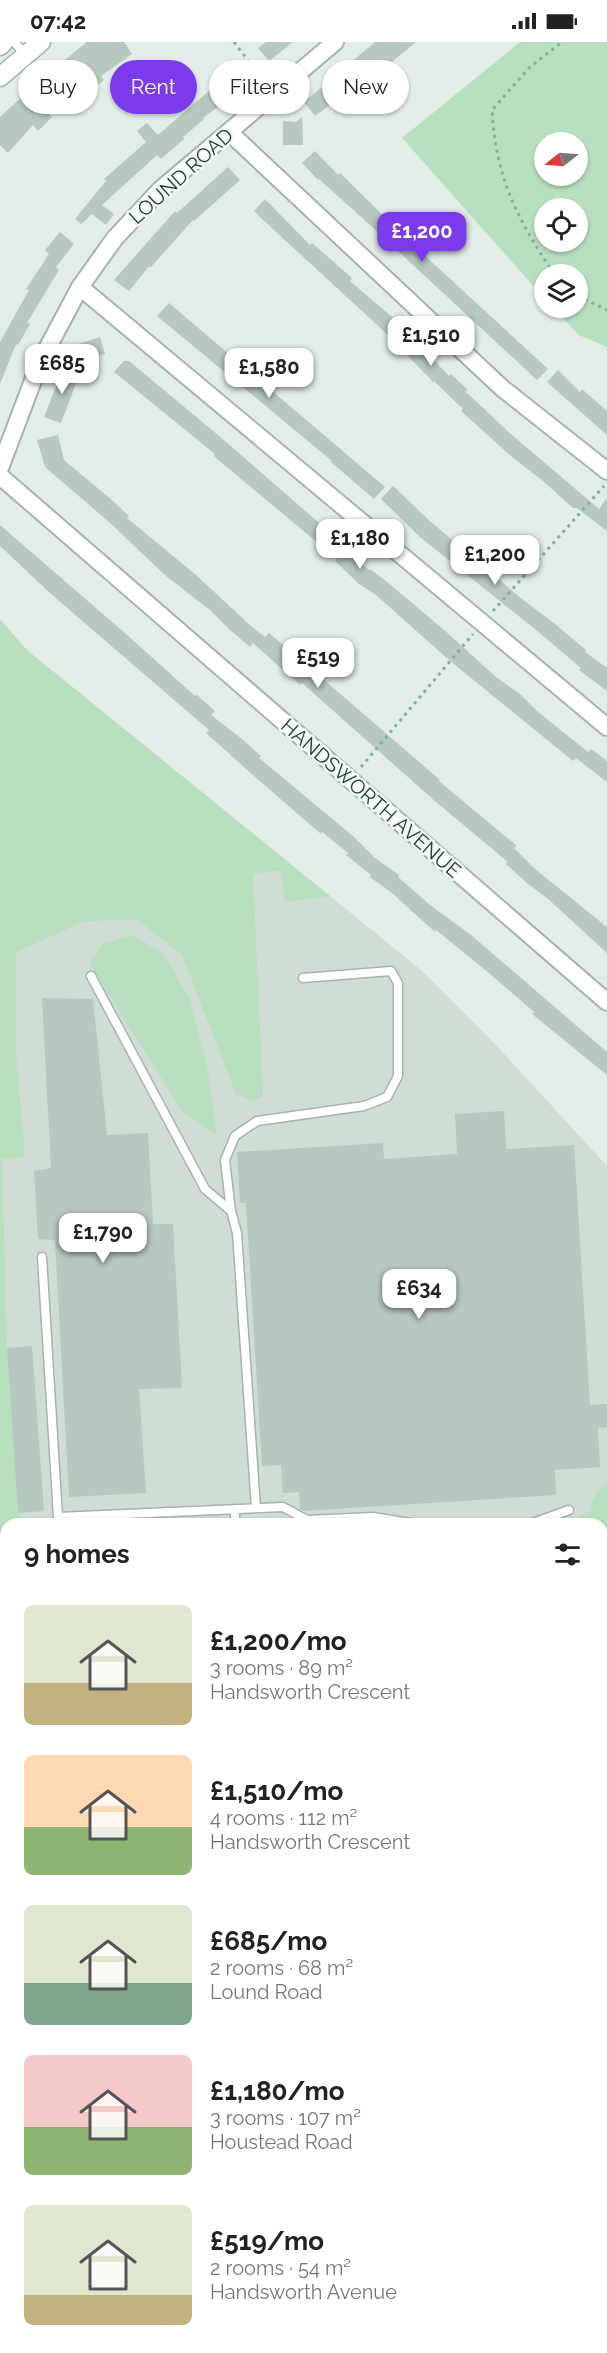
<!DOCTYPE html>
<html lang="en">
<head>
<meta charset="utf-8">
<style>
  :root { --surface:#fff; --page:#f2f2f2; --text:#222; --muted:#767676; --accent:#7c3aed }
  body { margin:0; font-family:Raleway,sans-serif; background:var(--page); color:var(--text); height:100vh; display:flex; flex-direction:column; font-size:22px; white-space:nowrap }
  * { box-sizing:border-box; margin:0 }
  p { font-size:20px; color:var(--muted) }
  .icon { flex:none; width:33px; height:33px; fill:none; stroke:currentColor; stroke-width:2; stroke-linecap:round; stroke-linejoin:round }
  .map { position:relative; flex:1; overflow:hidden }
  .side { position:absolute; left:0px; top:1476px; width:608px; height:836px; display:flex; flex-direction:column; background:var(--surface); border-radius:18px 18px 0 0; box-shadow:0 2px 4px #0004 }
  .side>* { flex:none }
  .top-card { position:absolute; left:18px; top:18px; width:572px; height:54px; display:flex; gap:12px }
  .needle { width:39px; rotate:253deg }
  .fabs { position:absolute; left:534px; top:90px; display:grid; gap:12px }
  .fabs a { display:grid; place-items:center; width:54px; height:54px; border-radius:50%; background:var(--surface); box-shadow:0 2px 4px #0004; font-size:30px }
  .price { position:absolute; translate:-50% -51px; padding:0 14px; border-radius:12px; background:#fff; color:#222; font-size:20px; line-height:39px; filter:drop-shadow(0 2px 3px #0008) }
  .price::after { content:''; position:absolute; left:50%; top:36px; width:18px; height:14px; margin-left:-9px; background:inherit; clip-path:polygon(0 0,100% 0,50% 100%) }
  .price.on { background:var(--accent); color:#fff }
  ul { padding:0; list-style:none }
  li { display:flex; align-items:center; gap:18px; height:150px; padding:0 24px }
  li span { display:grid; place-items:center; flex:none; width:168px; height:120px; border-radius:9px; color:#555 }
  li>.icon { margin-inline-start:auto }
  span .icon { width:72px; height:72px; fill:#fffc; stroke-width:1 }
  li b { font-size:26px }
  h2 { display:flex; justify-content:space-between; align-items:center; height:72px; padding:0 24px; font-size:26px }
  .chip { padding:0 21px; border-radius:27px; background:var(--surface); box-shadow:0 2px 4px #0004; font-size:21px; line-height:54px }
  .chip.on { background:var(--accent); color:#fff }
  .status { display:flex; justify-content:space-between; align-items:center; height:42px; padding:0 30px; background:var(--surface); direction:ltr }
  .status svg { height:16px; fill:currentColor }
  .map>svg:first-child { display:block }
</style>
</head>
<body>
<div class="status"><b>07:42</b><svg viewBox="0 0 49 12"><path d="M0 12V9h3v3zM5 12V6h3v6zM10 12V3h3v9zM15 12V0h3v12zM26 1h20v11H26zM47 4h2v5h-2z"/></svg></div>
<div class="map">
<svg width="607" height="2311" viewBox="0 0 607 2311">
  <rect width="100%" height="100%" fill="#e1ede6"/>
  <path fill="#cfddd5" d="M0 604 28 609 421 928 495 1002 607 1124V1678L602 1679V1482H6L0 1364Z"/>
  <path fill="#b8e0be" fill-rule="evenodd" d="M520 0H607V305L579 293 553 266H578V232H544V256L402 96ZM544 100H578V134H544ZM544 166H578V200H544Z
    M0 577 28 609 330 854 285 860 281 828 253 832 263 1054 253 1059 236 1052 182 913 138 878 85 879 16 910V1012L25 1115 2 1117 7 1306 20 1482H6V1725L0 1730Z
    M133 893 164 912 190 958 207 1023 217 1094 182 1069 89 921 102 902Z
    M607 1441V1493L602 1501V1482H566L590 1470C592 1456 596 1450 607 1441Z
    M602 1548 607 1549V1614L602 1615Z
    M0 1806 6 1898V2220L0 2219Z"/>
  <path fill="#b6c8bf" d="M87 0H124L132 12 101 34 104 38 91 49 77 32 43 65 52 75 38 89 33 83 8 111 0 103V75L29 48 31 50 56 25Z
    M266 0H293L269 19 258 6Z
    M375 0H416L387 24 382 17 348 49 315 74 304 60Z
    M240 22 252 34 232 54 203 76 204 77 183 95 184 97 161 117 157 113 102 163 114 172 106 183 92 172 81 182 75 177 106 139 104 137 146 100 137 89 147 81 158 93Z
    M302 75 303 103H283V79L296 80Z
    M315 109 338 133 340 131 409 199 548 327 537 338 371 184 319 137 318 138 302 121Z
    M228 125 240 138 194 179 193 178 150 226 149 224 129 249 114 238 175 169 177 171Z
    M265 157 310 203 312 201 352 236 350 239 399 281 449 334 451 332 468 348 466 350 512 393 599 467 607 456V489L577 466H573L543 439 512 415 461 369 463 367 434 339 433 340 388 293 262 177 254 169Z
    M60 190 74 202 56 225 59 228 27 281 30 282 18 303 16 302 0 342V300L29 248 26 247 49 212 45 208Z
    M169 261 385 445 374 457 331 420 332 419 157 274Z
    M100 295 105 312 81 320 76 303Z
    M124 319H129L218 393 341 500 339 502 369 528 370 527 387 540 443 587 496 635 520 652 537 669 588 710 591 707 607 719V740L576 716 573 719 449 618 376 553 358 541 335 519 337 517 223 422 214 414 215 412 114 330Z
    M64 324 80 331 61 381 44 375Z
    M558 328 580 350 582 347 607 369V393L547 340Z
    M58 393 64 418 113 459 129 474 127 476 196 533 252 585 265 595 269 591 359 668 440 738 439 739 517 804 514 806 535 827 607 885V911L547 856 528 842 506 822 508 820 436 760 302 641 300 643 253 601 250 605 229 587 210 568 166 534 109 480 45 425 37 398Z
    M393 444 431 480 522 557 555 582 586 608 585 610 607 626V649L579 628 581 626 536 588 420 495 381 457Z
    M0 483 126 592 195 654 196 652 215 669 211 673 242 697 261 714 259 716 353 794 375 816 399 833 398 835 430 863 471 893 607 1010V1033L532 972 534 970 489 931 436 888 435 890 392 851 370 835 371 833 346 813 348 811 322 790 321 792 254 734 206 691 209 688 51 552 0 504Z
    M42 956 93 957 107 1093 148 1091 153 1182H173L182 1346 139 1347 146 1451 69 1455 55 1198 38 1197 34 1129 51 1126Z
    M504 1069 506 1107 574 1103 590 1363 607 1362V1385L598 1386 600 1425 555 1428 556 1453 303 1469 300 1467 299 1450 283 1451 281 1423 262 1424 246 1161H240L237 1110 383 1101 384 1117 457 1112 455 1072Z
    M32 1304 44 1469 18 1471 7 1306Z"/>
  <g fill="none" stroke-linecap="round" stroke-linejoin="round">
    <g stroke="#a3b5ad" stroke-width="11">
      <path id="service" d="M14 0 25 12
        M91 934 205 1147 231 1169
        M42 1215 58 1475 283 1465 307 1478 373 1475 416 1482
        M256 1466 237 1191 231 1169 225 1118 235 1094 257 1079 364 1064 387 1055 398 1034V941L391 929 303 936
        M235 1482V1467
        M530 1482 569 1468
        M602 1536 607 1528
        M602 1634 607 1632"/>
    </g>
    <g stroke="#a3b5ad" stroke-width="20">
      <path id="minor" d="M229 90 502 346 607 429
        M80 245 607 685
        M0 426 40 320 80 245 115 196 160 148 335 0
        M0 434 607 960
        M602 1906 607 1907
        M602 2084 607 2085
        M602 2212 607 2213
        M0 2233H6
        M388 2306 424 2311
        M7 2311V2306
        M255 2311V2306"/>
    </g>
    <g stroke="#9ebaad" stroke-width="21">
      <path id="secondary" d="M0 4 4 0
        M0 35 41 0"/>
    </g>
    <g stroke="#c1c9c6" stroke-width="21">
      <path id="trunk" d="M602 1689 607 1687
        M0 1773 6 1774"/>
    </g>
    <path stroke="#7fb39d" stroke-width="3" stroke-dasharray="3 4.5" stroke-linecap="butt" d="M234 0 265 41
      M554 232C517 176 496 137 492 68L530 25 562 0
      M578 254 607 268
      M493 569 604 444
      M361 725 473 592"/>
    <use href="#service" stroke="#fff" stroke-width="8"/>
    <use href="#minor" stroke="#fff" stroke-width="16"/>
    <use href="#secondary" stroke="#fff" stroke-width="18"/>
    <use href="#trunk" stroke="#468a72" stroke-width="18"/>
  </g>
  <g text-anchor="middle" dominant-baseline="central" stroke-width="5" stroke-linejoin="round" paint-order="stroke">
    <g font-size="20" fill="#203f33" stroke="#f2f9f5">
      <text transform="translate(181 134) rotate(-42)">LOUND ROAD</text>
      <text transform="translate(371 756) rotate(41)">HANDSWORTH AVENUE</text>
    </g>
  </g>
</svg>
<div class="fabs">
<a><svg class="needle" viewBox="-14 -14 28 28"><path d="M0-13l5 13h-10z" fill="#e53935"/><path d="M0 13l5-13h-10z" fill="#767676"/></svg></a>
<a><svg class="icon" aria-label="locate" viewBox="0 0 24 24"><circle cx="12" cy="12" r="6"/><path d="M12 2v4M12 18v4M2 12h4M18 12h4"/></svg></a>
<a><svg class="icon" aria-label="layers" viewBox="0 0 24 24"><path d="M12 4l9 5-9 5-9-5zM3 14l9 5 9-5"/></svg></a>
</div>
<b class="price on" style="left:422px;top:221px">£1,200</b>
<b class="price" style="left:431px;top:325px">£1,510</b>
<b class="price" style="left:62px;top:353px">£685</b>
<b class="price" style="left:269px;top:357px">£1,580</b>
<b class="price" style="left:360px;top:528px">£1,180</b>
<b class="price" style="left:495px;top:544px">£1,200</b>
<b class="price" style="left:318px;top:647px">£519</b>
<b class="price" style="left:103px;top:1222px">£1,790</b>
<b class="price" style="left:419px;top:1278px">£634</b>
<div class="top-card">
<a class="chip">Buy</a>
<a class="chip on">Rent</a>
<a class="chip">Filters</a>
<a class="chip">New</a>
</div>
<section class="side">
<h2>9 homes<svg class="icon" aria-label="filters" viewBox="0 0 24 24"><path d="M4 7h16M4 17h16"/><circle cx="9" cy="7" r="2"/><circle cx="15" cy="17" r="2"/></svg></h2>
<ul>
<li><span style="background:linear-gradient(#dfe7d0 65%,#c2b280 0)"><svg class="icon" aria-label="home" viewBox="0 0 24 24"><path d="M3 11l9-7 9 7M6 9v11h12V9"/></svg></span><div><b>£1,200/mo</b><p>3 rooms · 89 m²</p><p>Handsworth Crescent</p></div></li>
<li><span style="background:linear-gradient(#ffd9b3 60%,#8fb573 0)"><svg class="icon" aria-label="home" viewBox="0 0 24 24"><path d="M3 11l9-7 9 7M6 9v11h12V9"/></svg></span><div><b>£1,510/mo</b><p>4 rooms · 112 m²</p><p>Handsworth Crescent</p></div></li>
<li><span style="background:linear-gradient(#dfe7d0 65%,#7fa58c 0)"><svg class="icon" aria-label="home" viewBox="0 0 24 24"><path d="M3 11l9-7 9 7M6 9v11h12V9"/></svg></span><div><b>£685/mo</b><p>2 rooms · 68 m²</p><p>Lound Road</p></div></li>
<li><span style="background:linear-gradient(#f6c9c9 60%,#8fb573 0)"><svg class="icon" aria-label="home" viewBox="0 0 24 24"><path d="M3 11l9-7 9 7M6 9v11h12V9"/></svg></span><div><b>£1,180/mo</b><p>3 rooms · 107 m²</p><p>Houstead Road</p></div></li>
<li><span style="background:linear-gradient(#dfe7d0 75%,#c2b280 0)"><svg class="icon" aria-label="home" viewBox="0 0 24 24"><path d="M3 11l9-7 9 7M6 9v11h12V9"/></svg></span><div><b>£519/mo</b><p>2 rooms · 54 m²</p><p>Handsworth Avenue</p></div></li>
</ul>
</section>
</div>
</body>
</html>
